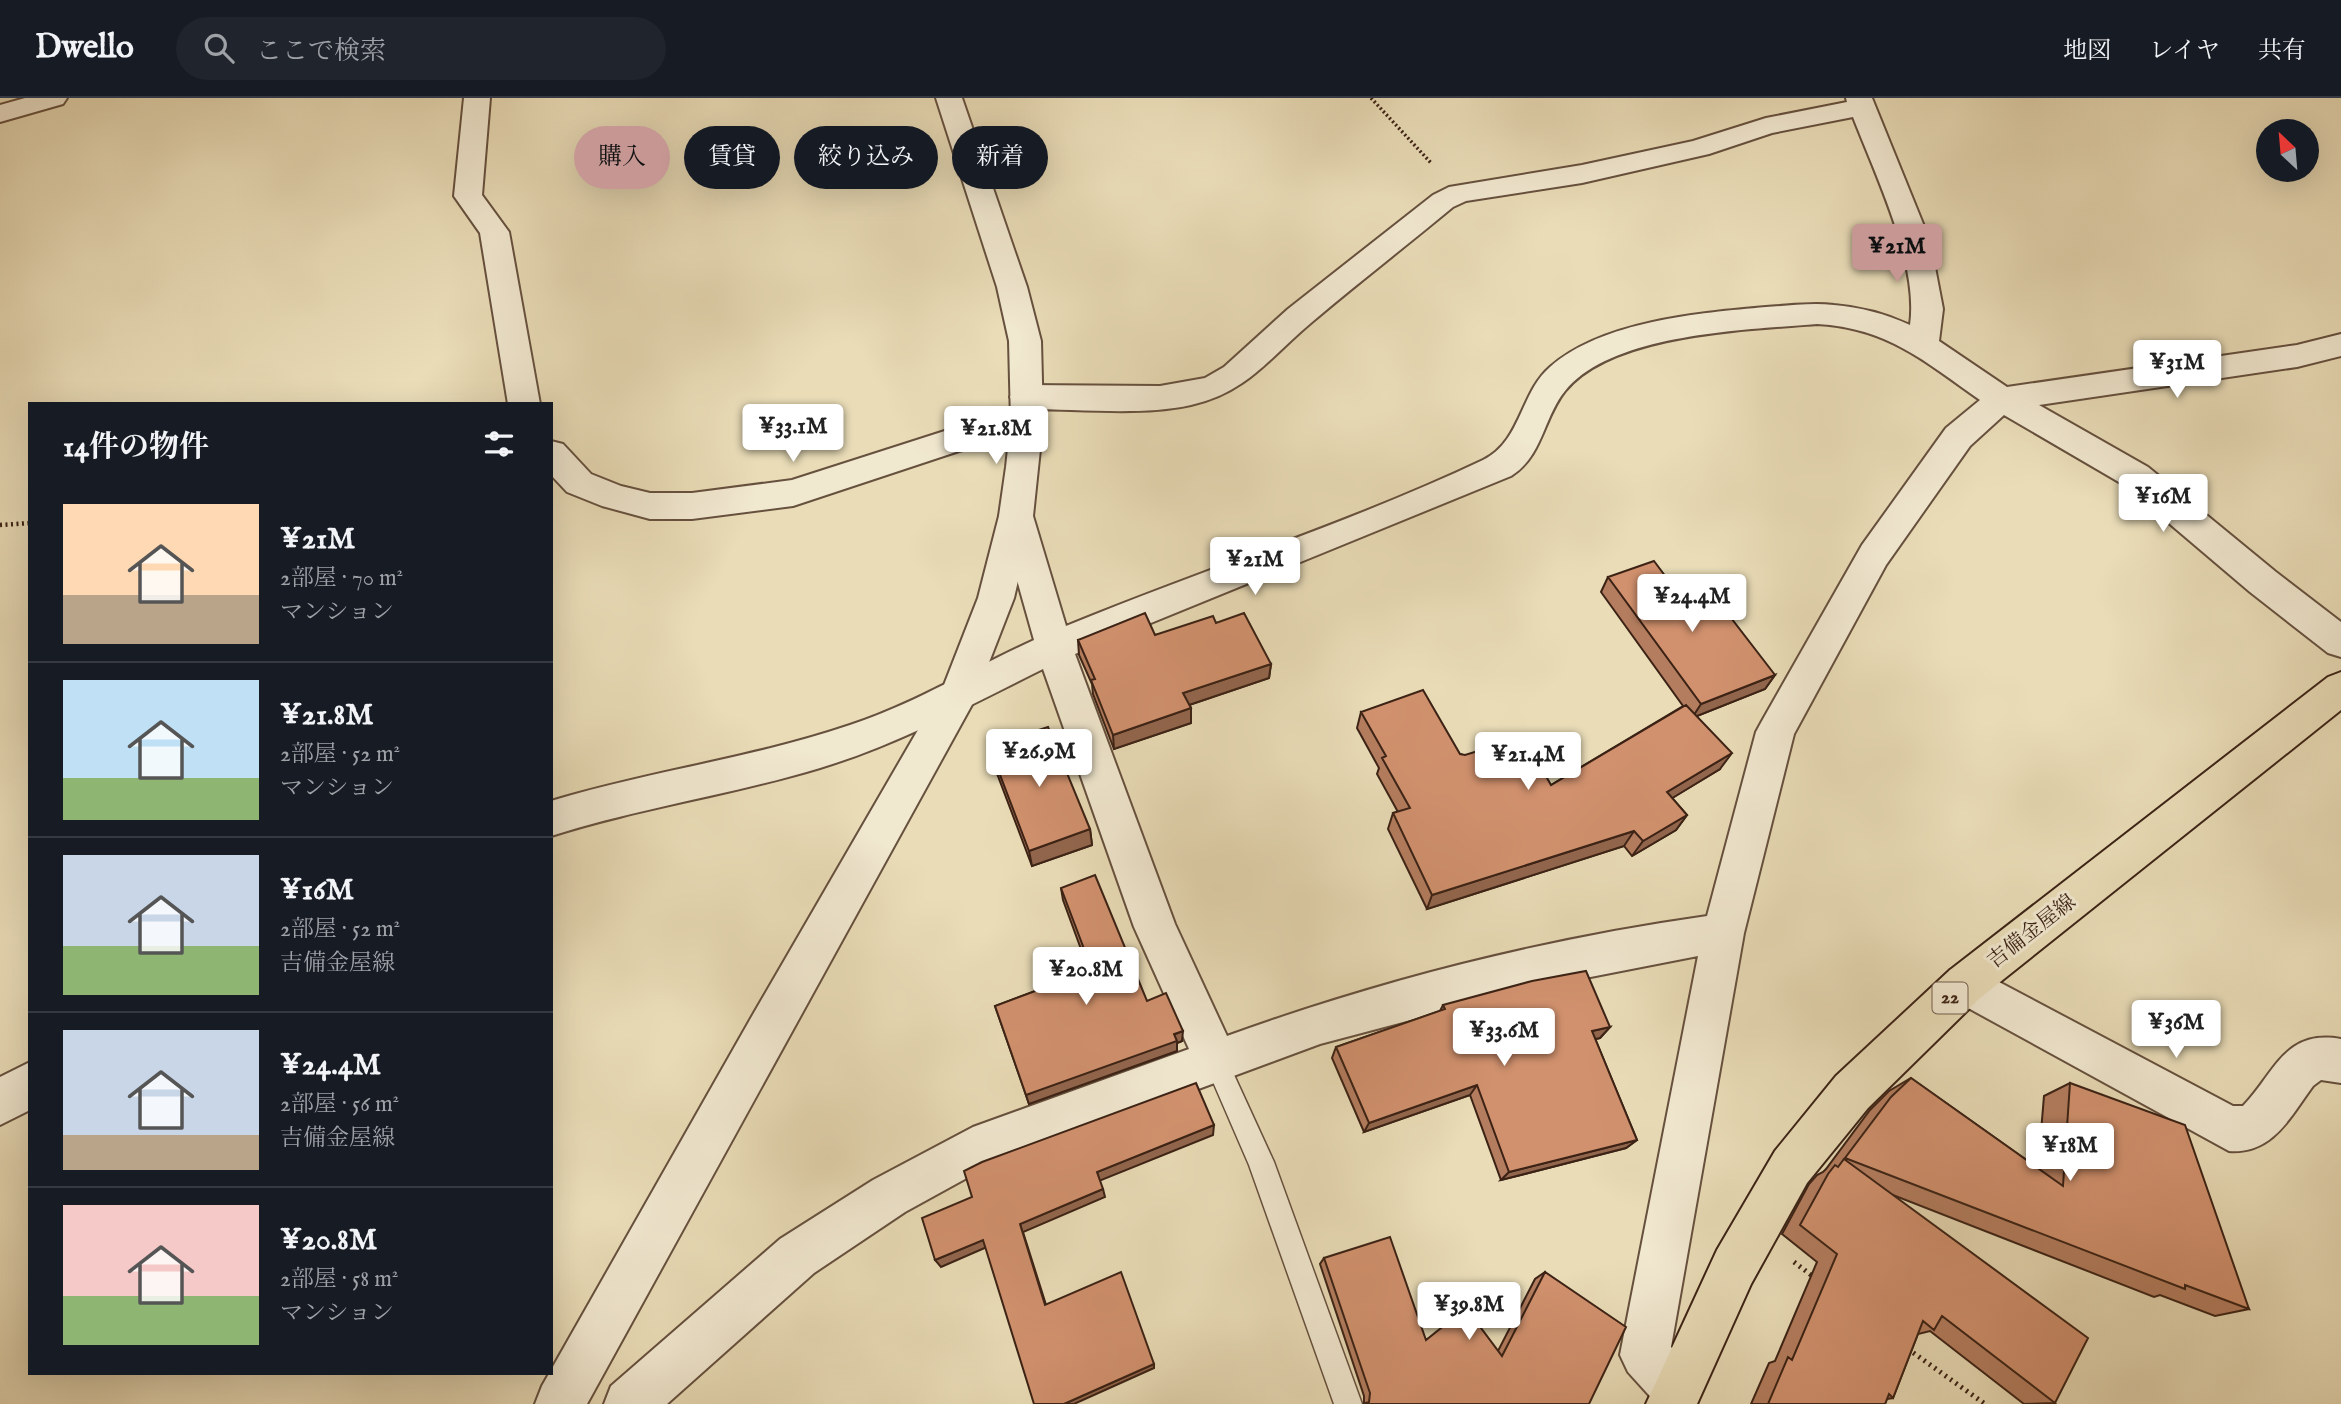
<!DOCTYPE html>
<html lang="ja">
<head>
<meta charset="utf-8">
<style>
  :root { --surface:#171b24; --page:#20242c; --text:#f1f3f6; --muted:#9ea1a6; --line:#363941; --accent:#c59692 }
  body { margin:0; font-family:"IM FELL English","Noto Serif JP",serif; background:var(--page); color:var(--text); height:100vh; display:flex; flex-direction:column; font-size:26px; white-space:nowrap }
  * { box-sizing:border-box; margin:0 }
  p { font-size:23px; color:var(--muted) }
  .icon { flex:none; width:38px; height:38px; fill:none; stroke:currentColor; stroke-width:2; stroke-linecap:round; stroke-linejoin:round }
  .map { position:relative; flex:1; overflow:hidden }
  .details { position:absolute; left:28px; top:304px; width:525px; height:973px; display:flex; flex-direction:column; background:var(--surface); border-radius:0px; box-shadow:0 7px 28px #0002 }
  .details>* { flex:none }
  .top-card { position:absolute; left:574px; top:28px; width:665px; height:63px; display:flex; gap:14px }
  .needle { width:46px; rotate:334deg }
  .fabs { position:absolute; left:2256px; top:21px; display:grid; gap:14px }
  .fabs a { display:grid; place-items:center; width:63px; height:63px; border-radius:50%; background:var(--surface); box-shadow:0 7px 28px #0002; font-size:35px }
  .price { position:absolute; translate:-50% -60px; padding:0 16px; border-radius:7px; background:#fff; color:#222; font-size:23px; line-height:46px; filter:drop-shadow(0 2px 4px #0008) }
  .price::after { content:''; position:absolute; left:50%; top:42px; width:21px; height:16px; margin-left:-10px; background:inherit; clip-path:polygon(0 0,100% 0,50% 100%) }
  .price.on { background:var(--accent); color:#111 }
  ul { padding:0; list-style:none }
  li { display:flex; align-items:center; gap:21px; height:175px; padding:0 35px }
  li+li { border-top:2px solid var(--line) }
  li span { display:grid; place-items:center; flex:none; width:196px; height:140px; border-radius:0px; color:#555 }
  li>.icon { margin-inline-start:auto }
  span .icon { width:84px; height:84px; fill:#fffc; stroke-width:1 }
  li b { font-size:30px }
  h2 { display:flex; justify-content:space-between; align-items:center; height:84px; padding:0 35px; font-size:30px }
  .chip { padding:0 24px; border-radius:32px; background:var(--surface); box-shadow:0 7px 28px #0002; font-size:24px; line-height:63px }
  .chip.on { background:var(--accent); color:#111 }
  header { display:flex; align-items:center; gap:42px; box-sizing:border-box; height:98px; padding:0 35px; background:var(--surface); border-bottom:2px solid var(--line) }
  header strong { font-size:33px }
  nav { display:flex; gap:38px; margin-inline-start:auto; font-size:24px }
  .search { width:490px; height:63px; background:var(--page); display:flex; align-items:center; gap:18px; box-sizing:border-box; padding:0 24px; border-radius:38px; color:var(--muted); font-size:26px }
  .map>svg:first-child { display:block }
</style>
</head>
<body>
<header>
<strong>Dwello</strong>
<div class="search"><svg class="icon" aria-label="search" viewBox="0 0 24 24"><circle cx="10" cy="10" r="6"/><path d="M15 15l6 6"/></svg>ここで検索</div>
<nav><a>地図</a><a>レイヤ</a><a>共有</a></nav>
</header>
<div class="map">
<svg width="2341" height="1306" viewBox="0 0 2341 1306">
  <rect width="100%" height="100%" fill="#e9dcb7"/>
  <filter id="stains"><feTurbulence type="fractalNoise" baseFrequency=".00286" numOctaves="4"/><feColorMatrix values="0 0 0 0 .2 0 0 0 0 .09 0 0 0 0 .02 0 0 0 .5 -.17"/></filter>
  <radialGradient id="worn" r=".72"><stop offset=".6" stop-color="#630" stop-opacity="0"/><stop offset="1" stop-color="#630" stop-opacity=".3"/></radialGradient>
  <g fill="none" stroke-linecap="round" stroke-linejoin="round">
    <g stroke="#66503e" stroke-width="3">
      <path id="service" d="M1216 951 1224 955 1274 1064 1362 1306H1334L1249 1067 1204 963 1208 955Z"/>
    </g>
    <g stroke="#66503e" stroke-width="4">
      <path id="minor" d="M25 0H67L63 6 0 24V7Z
        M464 0H490L482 97 509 134 540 306H508L480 135 454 98Z
        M1846 0H1872L1930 143 1943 211 1939 243 2007 289 2297 247 2341 236V258L2297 269 2039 307 2148 369 2276 474 2341 524V559L2328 555 2250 494 2124 387 2004 317 1970 348 1886 467 1794 636 1744 835 1671 1249 1695 1273 1702 1291 1696 1306H1657L1628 1274 1620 1257 1698 858 1524 892 1320 946 985 1070 905 1114 814 1175 667 1306H604L611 1288 780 1141 873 1082 973 1029 1189 951 1134 829 1043 571C970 607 899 646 820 670 731 697 639 710 551 738V703C650 673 753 660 850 627 914 606 972 570 1034 542L999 418 1004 409 1016 405 1028 409 1033 418 1066 528C1204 471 1348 426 1483 362 1521 344 1520 295 1550 269 1602 223 1699 215 1766 209 1788 208 1811 204 1834 207 1860 209 1886 216 1910 227 1919 166 1875 76 1853 19L1772 35 1709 56 1582 85 1466 103 1453 109C1406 148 1358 185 1312 224 1271 258 1247 295 1191 307 1143 318 1077 311 1026 311L1015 307 1010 299 1015 291 1026 287 1160 288 1205 280 1224 269 1288 211 1433 97 1449 89 1582 67 1693 43 1766 20 1847 4ZM1817 226C1888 230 1924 263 1980 302L1946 330 1862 447 1762 623 1756 634 1707 818C1544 841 1381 882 1227 938L1175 826 1075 556 1511 378C1543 358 1543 320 1565 293 1612 235 1747 232 1817 226Z
        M1027 311 1039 315 1043 323 1039 331 959 353 793 408 692 421H650L602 408 567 394 551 377V343L563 346 591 376 621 388 650 395H692L792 382 954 330Z
        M1965 866 2233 1008H2243C2275 975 2284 931 2341 941V985L2321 982 2313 988C2290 1019 2273 1056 2229 1053L1950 900 1944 886 1950 872Z
        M30 964V1012L0 1027V979Z"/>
    </g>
    <g stroke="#66503e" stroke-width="4">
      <path id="tertiary" d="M936 0H962L1027 189 1041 243 1043 323 1033 418 1014 500 974 603 587 1306H535L542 1288 751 920 944 587 978 500 999 418 1006 369 1011 323 1009 243 997 189Z"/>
    </g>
    <g stroke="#3b2215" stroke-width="4">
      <path id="primary" d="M2341 574V612L1980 900 1868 1010 1807 1085 1751 1186 1697 1306H1646L1717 1152 1775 1053 1836 978 1950 872 2328 579Z"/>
    </g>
    <path stroke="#3b2215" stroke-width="3.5" stroke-dasharray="2 2.5" stroke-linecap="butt" d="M1371 0 1432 66"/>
    <path stroke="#3b2215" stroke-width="4.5" stroke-dasharray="2 3.5" stroke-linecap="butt" d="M0 427 30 425"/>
    <path stroke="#3b2215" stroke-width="5" stroke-dasharray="2 4.5" stroke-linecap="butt" d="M1794 1164 1815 1180
      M1908 1251 1985 1306"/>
    <use href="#service" fill="#f1e8d0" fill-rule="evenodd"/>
    <use href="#minor" fill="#f1e8d0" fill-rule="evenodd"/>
    <use href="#tertiary" fill="#f1e8d0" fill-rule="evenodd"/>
    <use href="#primary" fill="#e9dcb7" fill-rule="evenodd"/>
  </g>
  <path fill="#b47d5f" stroke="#3b2215" stroke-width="2" d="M1608 479 1684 503 1775 577 1765 591 1697 618 1720 671 1672 700 1687 717 1676 732 1632 758 1624 748 1427 811 1388 731 1393 715 1398 714 1377 676 1379 670 1357 630 1361 614 1460 656 1551 687 1683 608 1601 494Z
    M1216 525 1271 566 1269 580 1189 607 1191 610V625L1114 651 1093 596 1092 586 1079 557 1078 542 1155 537Z
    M989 648 1090 731 1092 747 1032 768 993 665Z
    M1061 790 1147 903 1182 943 1177 945V953L1029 1006 995 908 1089 873 1063 802Z
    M1443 907 1610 929 1600 940 1595 941 1637 1042 1626 1050 1501 1082 1470 997 1364 1034 1332 960 1336 949 1440 913Z
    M1911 980 2038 1070 2044 998 2070 985 2249 1211 2215 1218 2160 1197 2154 1199 1893 1097 2055 1305 2024 1306 1930 1233 1918 1236 1893 1300 1887 1301 1885 1306H1751L1769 1265 1775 1263 1817 1164 1782 1136 1809 1086 1817 1077 1823 1074 1826 1071 1870 1012 1889 993Z
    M1324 1160 1426 1242 1498 1253 1535 1181 1545 1174 1589 1306 1364 1305V1298L1320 1166Z"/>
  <path fill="#92664d" stroke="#3b2215" stroke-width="2" d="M1271 566 1269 580 1183 609V595Z
    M1775 577 1765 591 1692 620 1701 606Z
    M1191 610V625L1114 651 1113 637Z
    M1732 655 1720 671 1656 710 1667 694Z
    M1687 717 1676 732 1632 758 1643 743Z
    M1090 731 1092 747 1032 768 1029 753Z
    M1634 733 1624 748 1427 811 1432 797Z
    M1610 929 1600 940 1582 944 1592 933Z
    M1183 933 1182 943 1177 945V953L1029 1006 1026 997Z
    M1477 987 1470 997 1364 1034 1369 1025Z
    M1214 1027 1213 1037 1099 1083 1097 1074Z
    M1637 1042 1626 1050 1501 1082 1509 1074Z
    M1103 1091 1105 1099 1023 1134 1048 1213 1045 1207 1020 1126Z
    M983 1142 987 1149 941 1169 935 1162Z
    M1154 1266V1270L1074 1306H1064Z"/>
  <path fill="#d1916e" stroke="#3b2215" stroke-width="2" d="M1654 463 1684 503 1711 494 1775 577 1701 606 1608 479Z
    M1145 515 1155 537 1213 518 1216 525 1244 515 1271 566 1183 595 1191 610 1113 637 1091 582 1095 581 1078 542Z
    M1423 592 1460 656 1465 657 1524 639 1551 687 1686 607 1732 655 1667 694 1687 717 1643 743 1634 733 1432 797 1393 715 1410 710 1382 660 1386 658 1361 614Z
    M1048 629 1090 731 1029 753 989 648Z
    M1095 777 1147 903 1166 895 1183 933 1174 936 1177 943 1026 997 995 908 1092 872 1061 790Z
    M1586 873 1610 929 1592 933 1637 1042 1509 1074 1477 987 1369 1025 1336 949 1445 911 1443 907 1532 883Z
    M1911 980 2063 1088 2070 985 2185 1027 2249 1211 2185 1187V1191L1845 1060 1891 999Z
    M1196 985 1214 1027 1097 1074 1103 1091 1020 1126 1045 1207 1121 1174 1154 1266 1064 1306H1034L983 1142 935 1162 922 1120 972 1099 964 1073 982 1064Z
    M1844 1061 2088 1240 2055 1305 1942 1218 1934 1232 1923 1223 1893 1300 1889 1296 1885 1306H1768L1788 1259 1792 1262 1837 1156 1800 1127 1828 1076 1835 1067 1838 1069Z
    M1390 1139 1426 1242 1466 1210 1502 1258 1545 1174 1626 1229 1589 1306H1363L1369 1304 1370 1295 1324 1160Z"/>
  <g text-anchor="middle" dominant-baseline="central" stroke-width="6" stroke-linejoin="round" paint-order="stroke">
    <rect fill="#f1e8d0" stroke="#725d4d" stroke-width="2" x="1932.5" y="884.5" width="35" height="31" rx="5"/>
    <g font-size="19" font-weight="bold" fill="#3b2215">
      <text x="1950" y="900">22</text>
    </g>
    <g font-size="21" fill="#3b2215" stroke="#f1e8d0">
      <text transform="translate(2032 834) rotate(-38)">吉備金屋線</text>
    </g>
  </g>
  <rect width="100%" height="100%" filter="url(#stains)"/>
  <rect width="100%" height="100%" fill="url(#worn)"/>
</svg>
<div class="fabs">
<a><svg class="needle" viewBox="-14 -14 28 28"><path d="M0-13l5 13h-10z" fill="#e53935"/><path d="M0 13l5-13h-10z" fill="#9ea1a6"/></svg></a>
</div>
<b class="price on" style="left:1897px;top:186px">¥21M</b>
<b class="price" style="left:2177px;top:302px">¥31M</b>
<b class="price" style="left:793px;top:366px">¥33.1M</b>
<b class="price" style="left:996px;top:368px">¥21.8M</b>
<b class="price" style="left:2163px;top:436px">¥16M</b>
<b class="price" style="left:1255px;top:499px">¥21M</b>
<b class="price" style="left:1692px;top:536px">¥24.4M</b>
<b class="price" style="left:1039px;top:691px">¥26.9M</b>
<b class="price" style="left:1528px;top:694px">¥21.4M</b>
<b class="price" style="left:1086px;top:909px">¥20.8M</b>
<b class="price" style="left:2176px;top:962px">¥36M</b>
<b class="price" style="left:1504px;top:970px">¥33.6M</b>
<b class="price" style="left:2070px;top:1085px">¥18M</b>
<b class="price" style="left:1469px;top:1244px">¥39.8M</b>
<div class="top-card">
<a class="chip on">購入</a>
<a class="chip">賃貸</a>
<a class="chip">絞り込み</a>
<a class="chip">新着</a>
</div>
<section class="details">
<h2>14件の物件<svg class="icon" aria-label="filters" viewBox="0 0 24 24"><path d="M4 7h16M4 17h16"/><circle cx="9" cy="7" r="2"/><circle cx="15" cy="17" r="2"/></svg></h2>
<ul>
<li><span style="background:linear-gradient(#ffd9b3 65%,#b9a48a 0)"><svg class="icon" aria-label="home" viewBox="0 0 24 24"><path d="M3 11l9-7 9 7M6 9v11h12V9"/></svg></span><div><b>¥21M</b><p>2部屋 · 70 m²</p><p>マンション</p></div></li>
<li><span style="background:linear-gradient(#bfe0f5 70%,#8fb573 0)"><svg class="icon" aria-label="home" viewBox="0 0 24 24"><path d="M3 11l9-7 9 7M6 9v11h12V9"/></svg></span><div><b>¥21.8M</b><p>2部屋 · 52 m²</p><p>マンション</p></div></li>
<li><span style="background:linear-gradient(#c9d6e8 65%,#8fb573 0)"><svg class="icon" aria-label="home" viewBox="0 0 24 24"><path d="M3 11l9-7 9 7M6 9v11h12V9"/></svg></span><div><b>¥16M</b><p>2部屋 · 52 m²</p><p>吉備金屋線</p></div></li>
<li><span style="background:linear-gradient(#c9d6e8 75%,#b9a48a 0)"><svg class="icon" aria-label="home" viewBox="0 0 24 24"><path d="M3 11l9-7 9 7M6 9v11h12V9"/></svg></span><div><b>¥24.4M</b><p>2部屋 · 56 m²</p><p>吉備金屋線</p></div></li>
<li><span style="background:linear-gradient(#f6c9c9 65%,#8fb573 0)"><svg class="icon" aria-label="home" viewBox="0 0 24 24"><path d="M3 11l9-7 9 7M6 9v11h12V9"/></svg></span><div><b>¥20.8M</b><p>2部屋 · 58 m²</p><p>マンション</p></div></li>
</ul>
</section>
</div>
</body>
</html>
